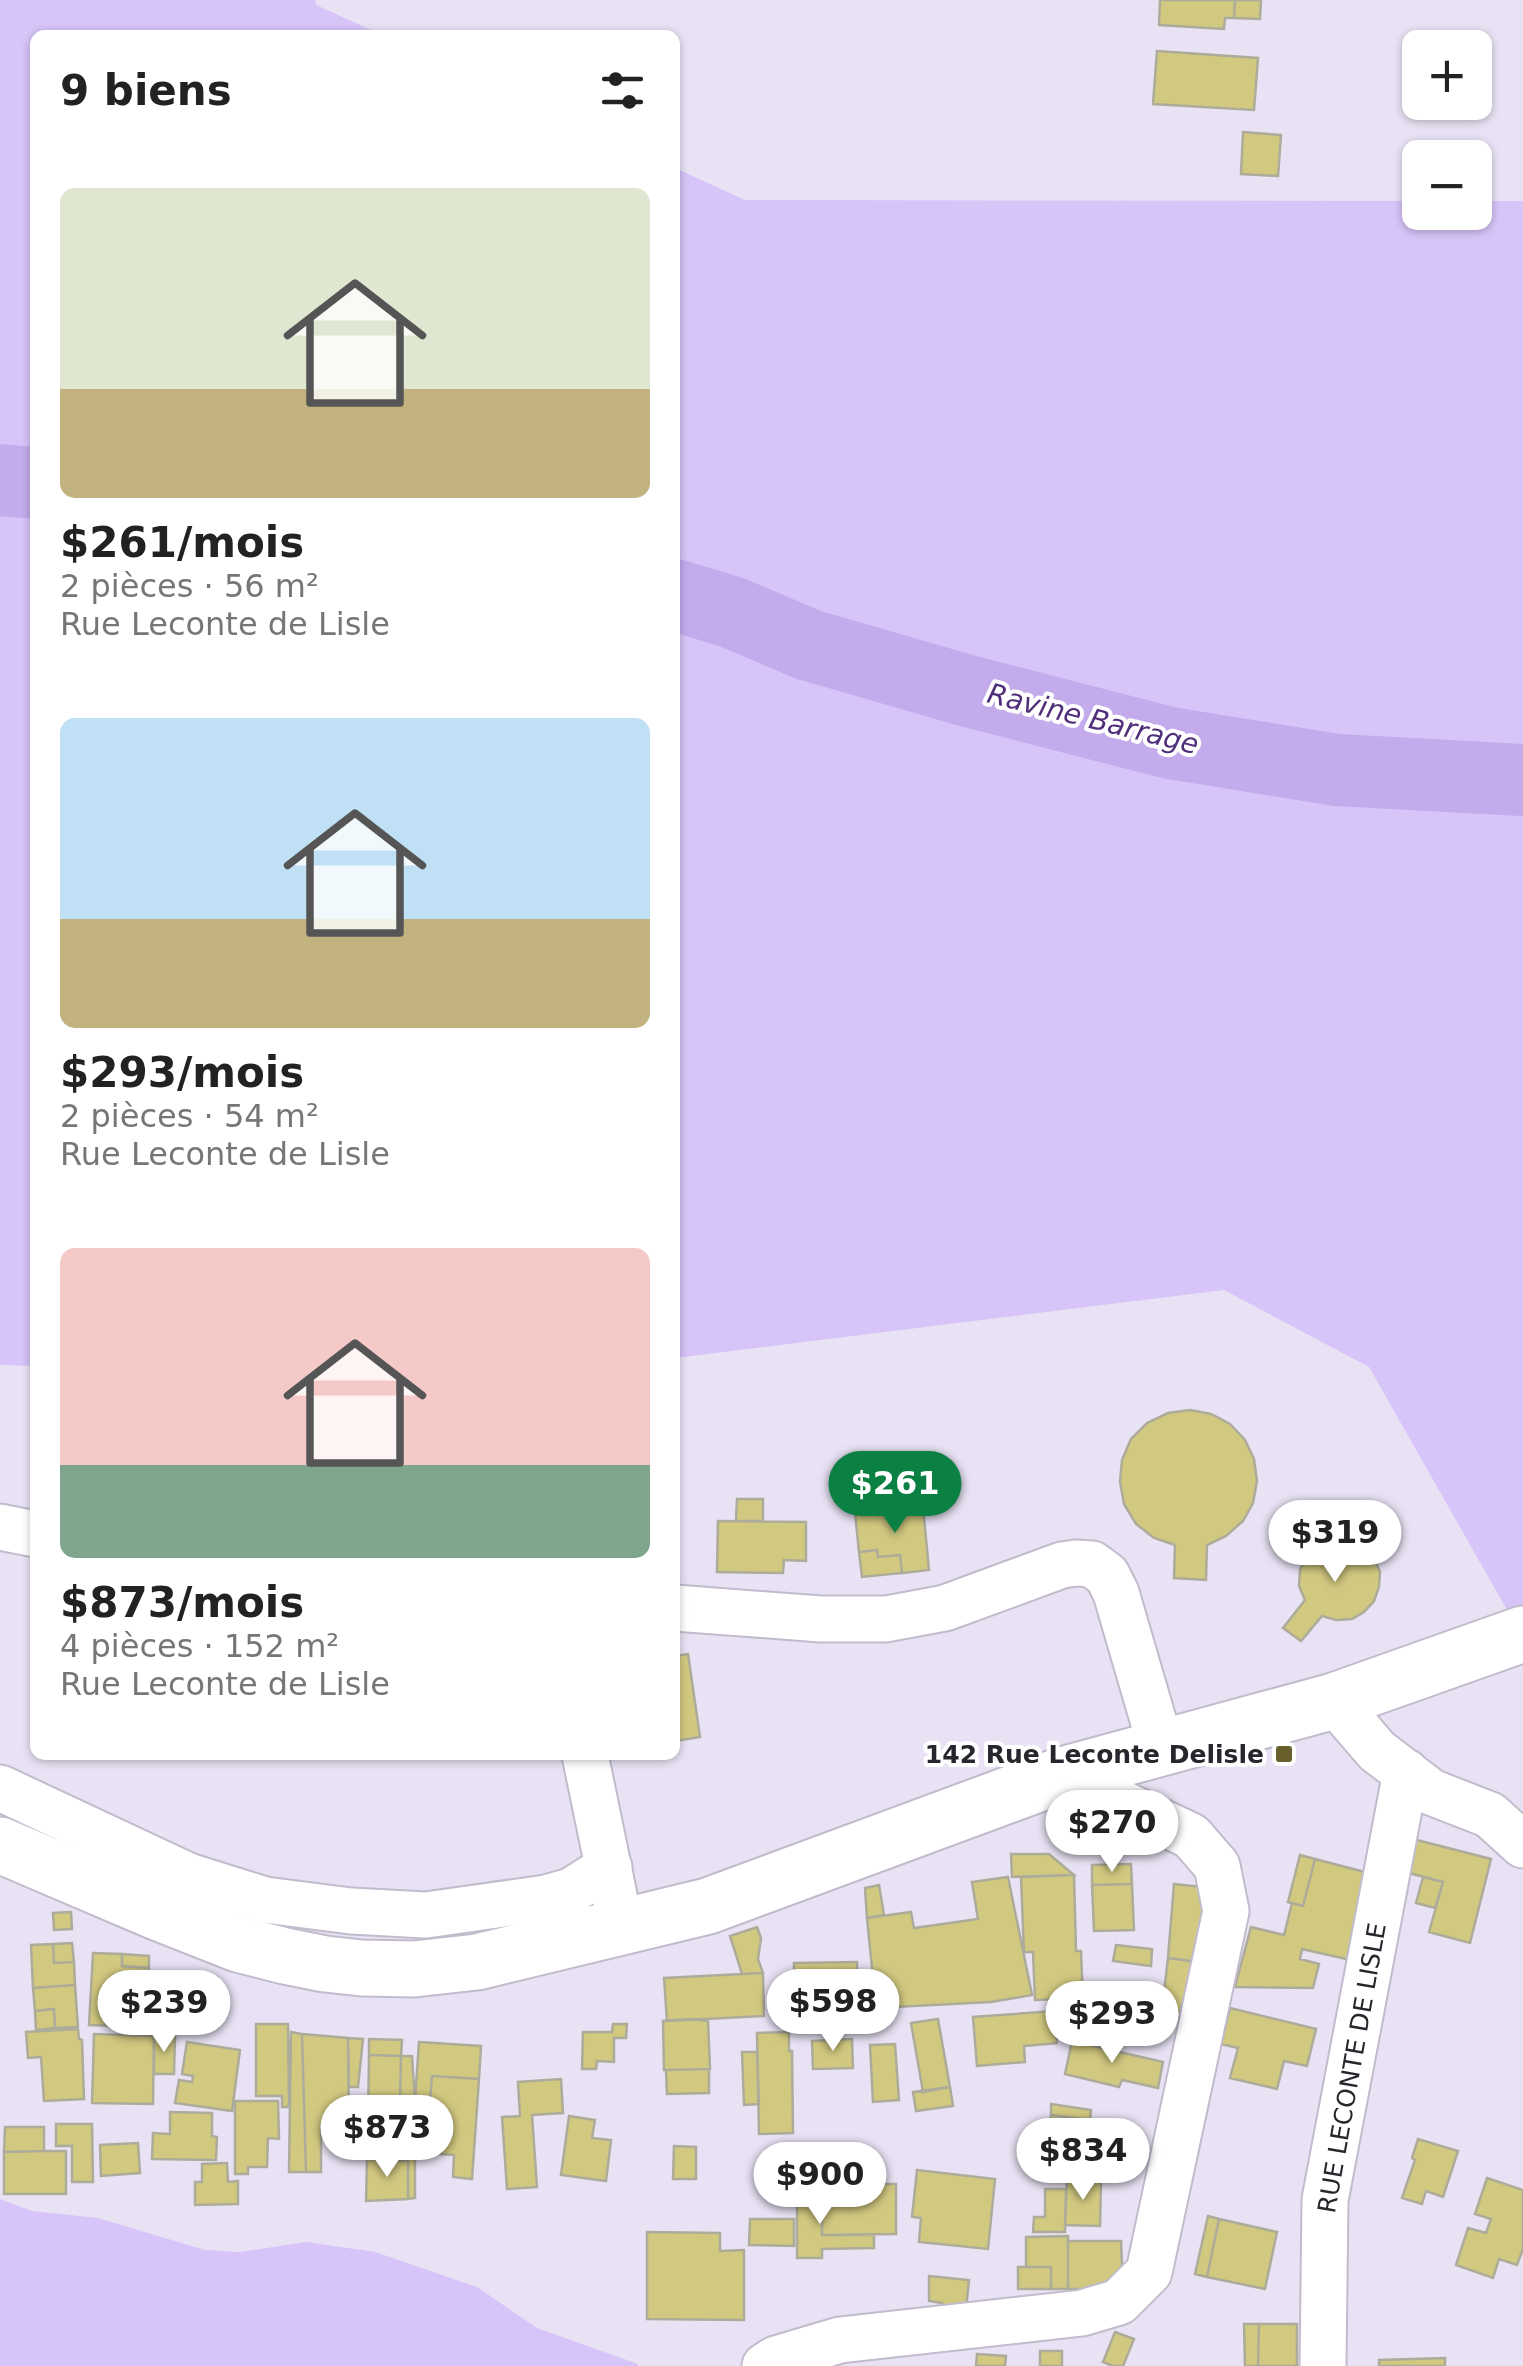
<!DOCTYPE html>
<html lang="fr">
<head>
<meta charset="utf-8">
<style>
  :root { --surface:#fff; --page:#f2f2f2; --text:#222; --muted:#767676; --accent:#0b8043 }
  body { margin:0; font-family:"DejaVu Sans",sans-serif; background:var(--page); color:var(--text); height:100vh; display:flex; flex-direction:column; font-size:38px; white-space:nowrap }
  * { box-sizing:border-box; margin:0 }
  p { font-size:32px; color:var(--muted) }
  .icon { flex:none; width:55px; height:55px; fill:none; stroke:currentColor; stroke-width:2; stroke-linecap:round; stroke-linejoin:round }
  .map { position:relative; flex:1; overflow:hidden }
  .details { position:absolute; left:30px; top:30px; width:650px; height:1730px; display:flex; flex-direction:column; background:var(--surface); border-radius:15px; box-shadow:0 2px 8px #0004 }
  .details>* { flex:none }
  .tools { position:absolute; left:1402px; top:30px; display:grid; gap:20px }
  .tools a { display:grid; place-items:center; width:90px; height:90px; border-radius:15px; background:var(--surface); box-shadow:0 2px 8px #0004; font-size:50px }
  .price { position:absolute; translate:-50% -85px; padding:0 22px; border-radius:35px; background:#fff; color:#222; font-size:32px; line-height:65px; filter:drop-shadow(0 2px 5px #0008) }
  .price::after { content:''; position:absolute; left:50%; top:60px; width:30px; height:22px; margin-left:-15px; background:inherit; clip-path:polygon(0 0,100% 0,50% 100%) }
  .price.selected { background:var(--accent); color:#fff }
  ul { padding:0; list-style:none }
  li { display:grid; align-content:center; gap:20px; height:530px; padding:0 30px }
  li span { display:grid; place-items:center; height:310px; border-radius:15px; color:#555 }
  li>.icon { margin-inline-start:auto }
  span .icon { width:180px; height:180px; fill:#fffc; stroke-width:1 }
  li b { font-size:42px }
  h2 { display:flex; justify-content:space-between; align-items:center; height:120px; padding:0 30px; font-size:42px }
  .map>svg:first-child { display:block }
</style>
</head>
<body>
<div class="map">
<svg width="1523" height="2366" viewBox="0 0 1523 2366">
  <rect width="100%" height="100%" fill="#e8e2f4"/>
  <path fill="#d7c4f9" d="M0 0H315L316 5 382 35H35V1366L0 1365Z
    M675 168 745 200 1420 201V212H1475V201H1523V1638L1369 1367 1224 1290 675 1358Z
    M0 2199 32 2211 98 2218 205 2250 240 2252 306 2242 375 2252 477 2287 537 2328 638 2364V2366H0Z"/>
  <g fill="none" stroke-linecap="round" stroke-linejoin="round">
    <path stroke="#c4abec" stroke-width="72" d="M0 480 35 483
      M675 595 731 612 809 645 968 691 1170 743 1337 770 1523 780"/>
  </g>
  <path fill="#d2c980" stroke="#adab99" stroke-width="2.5" d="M1160 0H1235L1234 18H1225L1224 29 1159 25Z
    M1235 0H1261L1260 19 1234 18Z
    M1157 51 1258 58 1254 110 1153 104Z
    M1243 132 1281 135 1278 176 1241 174Z
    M1190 1410 1211 1414 1230 1424 1245 1440 1254 1459 1257 1481 1253 1503 1243 1521 1226 1536 1207 1545 1206 1580 1174 1578 1175 1545 1154 1538 1136 1524 1124 1504 1120 1482 1122 1460 1131 1439 1147 1423 1168 1413Z
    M737 1499H763V1521H736Z
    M923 1507 929 1570 902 1573 900 1555 878 1557 877 1550 859 1552 855 1513Z
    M718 1521 806 1522V1561L784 1560 783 1573 717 1572Z
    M1334 1539 1350 1540 1365 1547 1374 1559 1380 1572 1379 1587 1374 1601 1364 1612 1352 1619 1336 1620 1322 1616 1301 1641 1283 1628 1305 1600 1299 1586 1300 1570 1307 1554 1319 1544Z
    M877 1550 878 1557 900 1555 902 1573 862 1577 859 1552Z
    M688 1654 700 1737 675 1741V1656Z
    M1413 1839 1491 1859 1470 1943 1429 1932 1443 1882 1405 1872Z
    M1011 1854H1049L1074 1875 1012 1877Z
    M1300 1855 1315 1859 1303 1906 1288 1902Z
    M1315 1859 1376 1875 1355 1961 1302 1949 1300 1959 1319 1964 1313 1988 1235 1987 1251 1927 1284 1935 1292 1903 1303 1906Z
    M1131 1864 1132 1884 1092 1885V1865Z
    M1074 1875 1076 1951H1081L1083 1998 1035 2000 1033 1952H1024L1021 1877Z
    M1008 1877 1032 1995 991 2002 876 2008 867 1918 911 1912 914 1928 978 1919 972 1882Z
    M1423 1877 1443 1882 1435 1908 1416 1903Z
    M1132 1884 1134 1930 1094 1931 1092 1885Z
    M1174 1884 1213 1888 1206 1963 1168 1958Z
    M879 1885 884 1915 867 1918 865 1888Z
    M71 1912 72 1929 54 1930 53 1913Z
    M757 1927 761 1938 758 1959 763 1973 742 1974 730 1936Z
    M72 1943 74 1962 54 1963 53 1944Z
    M53 1944 54 1963 74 1962 75 1985 33 1988 31 1945Z
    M1116 1945 1152 1949 1151 1966 1113 1961Z
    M93 1953 122 1954V1966L149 1968 146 2027 89 2025Z
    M122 1954 149 1956V1968L122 1966Z
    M1168 1958 1206 1963 1201 2014 1162 2010Z
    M857 1962 858 2006 794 2007V1963Z
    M763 1973 764 2016 667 2021 664 1978Z
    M75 1985 78 2027 55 2028 54 2009 35 2011 33 1988Z
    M1230 2008 1316 2029 1307 2066 1284 2061 1277 2089 1230 2078 1238 2048 1221 2044Z
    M54 2009 55 2028 36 2030 35 2011Z
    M1054 2011 1057 2043 1024 2046 1025 2062 977 2066 973 2017Z
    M691 2019 708 2021 710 2069 664 2070 663 2021Z
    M938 2019 950 2087 923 2092 911 2023Z
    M256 2024H288L289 2107H282V2096H256Z
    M613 2024H627L626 2038H614V2062L597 2061 596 2069H582L583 2032H612Z
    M78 2029 79 2039 82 2040 84 2099 44 2101 41 2057 28 2058 26 2032Z
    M291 2032 302 2034 306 2172H289Z
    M789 2032V2051H792L793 2133 759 2134 757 2033Z
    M94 2034 154 2036 153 2104 92 2103Z
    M302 2034 348 2038 349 2126 321 2127V2172H306Z
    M154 2036H175L174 2074H154Z
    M348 2038 363 2039 358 2087H349Z
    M369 2039 402 2040 401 2056 369 2055Z
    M852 2039 853 2068 813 2069 812 2041Z
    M1072 2041 1163 2062 1158 2088 1122 2080 1119 2087 1065 2074Z
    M187 2042 240 2050 232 2111 175 2103 179 2080 192 2082 193 2076 182 2074Z
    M419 2042 481 2046 479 2079 432 2076 426 2153 415 2152V2101Z
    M895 2044 899 2100 873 2102 870 2045Z
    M742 2052H757L759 2104 744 2105Z
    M369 2055 401 2056 400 2101H397L396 2130H368Z
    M401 2056H412L415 2101V2198L408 2199V2161L367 2159 368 2130H396L397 2101H400Z
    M709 2069V2093L667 2094 666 2070Z
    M432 2076 479 2079 472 2179 453 2177 454 2155 426 2153Z
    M561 2079 563 2113 532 2115 537 2187 507 2189 502 2117 520 2116 518 2082Z
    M950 2087 953 2106 916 2111 913 2092Z
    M235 2101H278L279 2139 268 2138 267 2167H248V2174H235Z
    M1051 2104 1091 2110 1090 2120 1051 2115Z
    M170 2112 212 2113V2136L217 2137 216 2160 152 2159 153 2133 170 2134Z
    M1051 2115 1090 2120 1088 2129 1050 2124Z
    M569 2116 595 2120 592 2138 611 2140 606 2181 561 2175Z
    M56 2124H92L93 2182H72V2146H56Z
    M1050 2124 1134 2136 1130 2168 1045 2157Z
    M5 2127H44V2151L4 2152Z
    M1418 2139 1458 2151 1443 2197 1426 2191 1422 2204 1402 2198 1415 2160 1412 2158Z
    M138 2143 140 2173 101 2176 100 2145Z
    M674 2146 696 2147V2179H673Z
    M44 2151H66V2194H4V2152Z
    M367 2159 408 2161V2199L366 2201Z
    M227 2163 228 2182 238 2181V2204L195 2205V2182H202V2164Z
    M917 2170 995 2179 988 2249 919 2242 921 2218 912 2217Z
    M1487 2178 1523 2190V2249L1517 2265 1499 2259 1493 2278 1456 2265 1468 2228 1486 2233 1491 2219 1475 2214Z
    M1067 2180 1101 2182 1100 2226 1065 2225Z
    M797 2184H822V2235H874V2248L822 2249V2258H797Z
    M822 2184H896V2234L822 2235Z
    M1045 2189H1066L1065 2232H1033L1034 2217H1045Z
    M1208 2216 1219 2219 1207 2277 1195 2274Z
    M750 2219H794V2246L749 2245Z
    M1219 2219 1277 2232 1265 2289 1207 2277Z
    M647 2232 720 2233V2251L744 2250V2320L647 2319Z
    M1068 2236V2289H1051V2267H1026V2237Z
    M1068 2241H1121L1122 2266 1114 2289H1068Z
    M1018 2267H1051V2289H1018Z
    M929 2276 969 2280 966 2309 942 2307V2303L929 2301Z
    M1244 2324H1259L1258 2366H1245Z
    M1259 2324H1297V2366H1258Z
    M1115 2332 1134 2339 1123 2366H1113L1103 2362Z
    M1040 2351H1062V2366H1040Z
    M977 2354 1006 2356 1005 2366H976Z
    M1445 2358V2366H1379V2360Z"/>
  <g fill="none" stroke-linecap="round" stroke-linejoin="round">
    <g stroke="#c1bbcc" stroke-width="49">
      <path id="minor" d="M0 1527 35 1534
        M675 1608 821 1619H886L945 1608 1062 1565 1076 1563 1092 1564 1107 1575 1116 1593 1161 1747
        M1334 1701 1377 1751 1431 1792 1490 1815 1523 1845
        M585 1755 614 1895
        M0 1788 188 1876 265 1900 351 1911 426 1915 546 1898 571 1891 609 1867
        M765 2366 776 2359 840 2340 1082 2313 1119 2302 1149 2272 1226 1911 1217 1866 1191 1836 1062 1775
        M1323 2366 1325 2200 1406 1772"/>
    </g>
    <g stroke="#c1bbcc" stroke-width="59">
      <path id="secondary" d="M0 1845 157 1912 238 1944 285 1956 325 1964 362 1968 414 1969 477 1962 708 1906 1062 1775 1334 1701 1523 1634"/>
    </g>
    <use href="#minor" stroke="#fff" stroke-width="45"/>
    <use href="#secondary" stroke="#fff" stroke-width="55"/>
  </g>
  <rect fill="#67602c" stroke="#fff" stroke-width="4" x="1274" y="1744" width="20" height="20" rx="5"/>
  <g text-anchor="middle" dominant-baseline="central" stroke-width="8" stroke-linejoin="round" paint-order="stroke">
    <g font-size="25" font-weight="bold" fill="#28252c" stroke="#fff" text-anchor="end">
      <text x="1264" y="1754">142 Rue Leconte Delisle</text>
    </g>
    <g font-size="25" fill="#28252c" stroke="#fff">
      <text transform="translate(1352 2068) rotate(-80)">RUE LECONTE DE LISLE</text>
    </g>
    <g font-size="28" font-style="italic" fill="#502f7a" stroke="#fff">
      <text transform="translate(1093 719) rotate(14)">Ravine Barrage</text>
    </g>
  </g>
</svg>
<div class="tools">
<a>+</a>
<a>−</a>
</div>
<b class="price selected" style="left:895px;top:1536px">$261</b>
<b class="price" style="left:1335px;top:1585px">$319</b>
<b class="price" style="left:1112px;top:1875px">$270</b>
<b class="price" style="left:833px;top:2054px">$598</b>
<b class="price" style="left:164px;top:2055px">$239</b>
<b class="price" style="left:1112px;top:2066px">$293</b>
<b class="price" style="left:387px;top:2180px">$873</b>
<b class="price" style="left:1083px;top:2203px">$834</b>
<b class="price" style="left:820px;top:2227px">$900</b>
<section class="details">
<h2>9 biens<svg class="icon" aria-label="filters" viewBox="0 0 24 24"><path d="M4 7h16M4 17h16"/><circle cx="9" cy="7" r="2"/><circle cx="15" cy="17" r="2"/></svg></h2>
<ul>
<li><span style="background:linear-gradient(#dfe7d0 65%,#c2b280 0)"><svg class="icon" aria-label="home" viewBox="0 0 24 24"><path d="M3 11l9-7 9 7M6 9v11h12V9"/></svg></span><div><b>$261/mois</b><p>2 pièces · 56 m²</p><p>Rue Leconte de Lisle</p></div></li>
<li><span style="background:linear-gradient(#bfe0f5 65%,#c2b280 0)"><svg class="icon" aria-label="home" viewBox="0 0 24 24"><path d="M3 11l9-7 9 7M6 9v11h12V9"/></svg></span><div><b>$293/mois</b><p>2 pièces · 54 m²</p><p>Rue Leconte de Lisle</p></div></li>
<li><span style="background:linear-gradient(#f6c9c9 70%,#7fa58c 0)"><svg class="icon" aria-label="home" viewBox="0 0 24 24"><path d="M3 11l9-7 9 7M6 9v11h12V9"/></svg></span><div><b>$873/mois</b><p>4 pièces · 152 m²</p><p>Rue Leconte de Lisle</p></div></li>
</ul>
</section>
</div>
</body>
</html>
